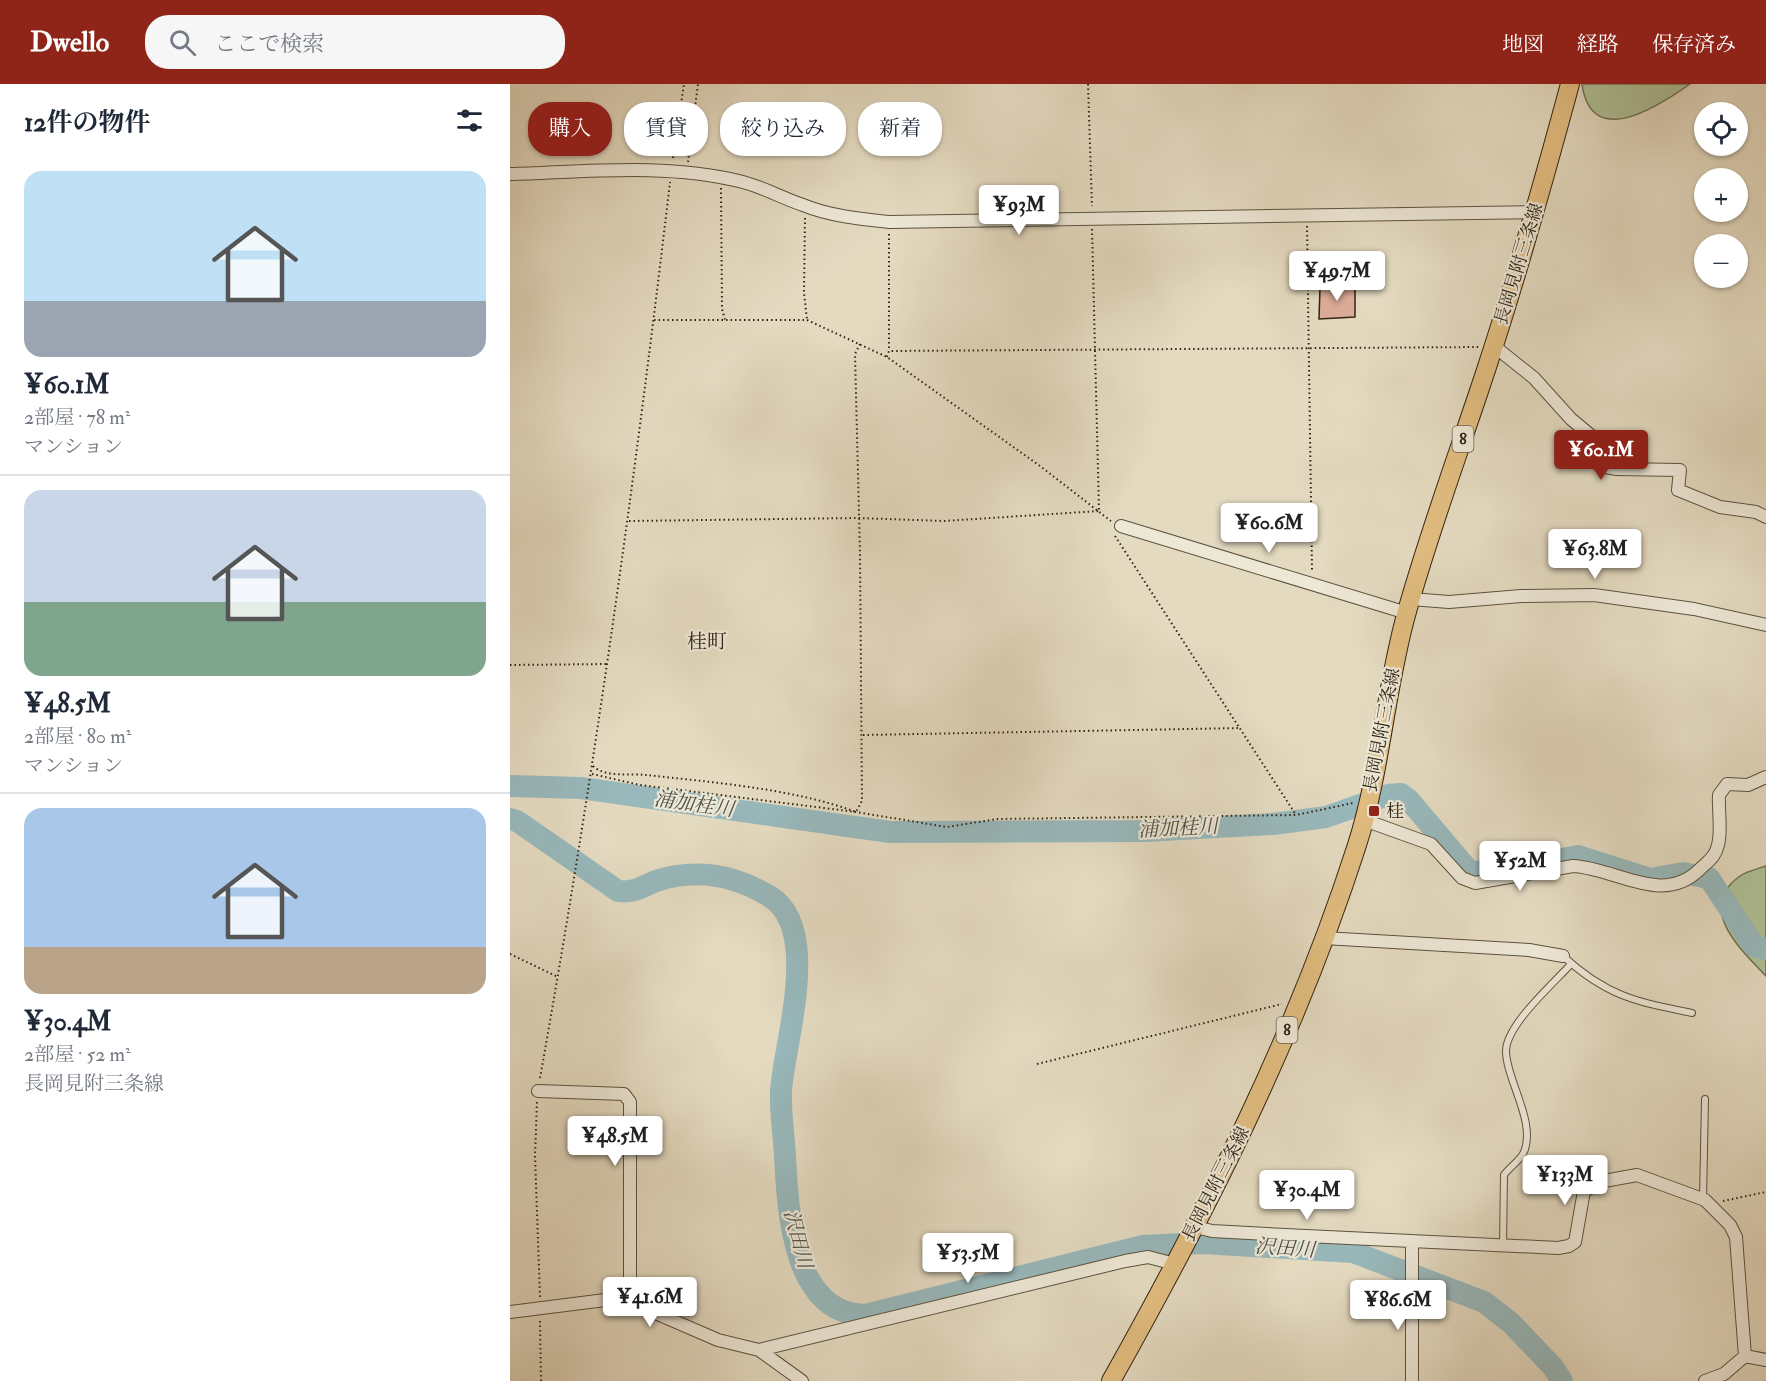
<!DOCTYPE html>
<html lang="ja">
<head>
<meta charset="utf-8">
<style>
  :root { --surface:#fff; --page:#f6f6f7; --text:#1f2937; --muted:#747a83; --line:#e0e1e3; --accent:#8f2418 }
  body { margin:0; font-family:"IM FELL Double Pica","Noto Serif JP",serif; background:var(--page); color:var(--text); height:100vh; display:flex; flex-direction:column; font-size:22px; white-space:nowrap }
  * { box-sizing:border-box; margin:0 }
  p { font-size:20px; color:var(--muted) }
  .icon { flex:none; width:33px; height:33px; fill:none; stroke:currentColor; stroke-width:2; stroke-linecap:round; stroke-linejoin:round }
  .map { position:relative; flex:1; overflow:hidden }
  .side { display:flex; flex-direction:column; background:var(--surface); width:510px }
  .side>* { flex:none }
  .hud { position:absolute; left:18px; top:18px; width:570px; height:54px; display:flex; gap:12px }
  .buttons { position:absolute; left:1184px; top:18px; display:grid; gap:12px }
  .buttons a { display:grid; place-items:center; width:54px; height:54px; border-radius:50%; background:var(--surface); box-shadow:0 2px 4px #0004; font-size:30px }
  .price { position:absolute; translate:-50% -51px; padding:0 14px; border-radius:6px; background:#fff; color:#222; font-size:20px; line-height:39px; filter:drop-shadow(0 2px 3px #0008) }
  .price::after { content:''; position:absolute; left:50%; top:36px; width:18px; height:14px; margin-left:-9px; background:inherit; clip-path:polygon(0 0,100% 0,50% 100%) }
  .price.on { background:var(--accent); color:#fff }
  ul { padding:0; list-style:none }
  li { display:grid; align-content:center; gap:12px; height:318px; padding:0 24px }
  li+li { border-top:2px solid var(--line) }
  li span { display:grid; place-items:center; height:186px; border-radius:18px; color:#555 }
  li>.icon { margin-inline-start:auto }
  span .icon { width:108px; height:108px; fill:#fffc; stroke-width:1 }
  li b { font-size:26px }
  h2 { display:flex; justify-content:space-between; align-items:center; height:72px; padding:0 24px; font-size:26px }
  .tag { padding:0 21px; border-radius:24px; background:var(--surface); box-shadow:0 2px 4px #0004; font-size:21px; line-height:54px }
  .tag.on { background:var(--accent); color:#fff }
  header { display:flex; align-items:center; gap:36px; box-sizing:border-box; height:84px; padding:0 30px; background:var(--accent); color:#fff }
  header strong { font-size:28px }
  nav { display:flex; gap:33px; margin-inline-start:auto; font-size:21px }
  .search { width:420px; height:54px; background:var(--page); display:flex; align-items:center; gap:15px; box-sizing:border-box; padding:0 21px; border-radius:24px; color:var(--muted); font-size:22px }
  main { display:flex; flex:1; min-height:0 }
  .map>svg:first-child { display:block }
</style>
</head>
<body>
<header>
<strong>Dwello</strong>
<div class="search"><svg class="icon" aria-label="search" viewBox="0 0 24 24"><circle cx="10" cy="10" r="6"/><path d="M15 15l6 6"/></svg>ここで検索</div>
<nav><a>地図</a><a>経路</a><a>保存済み</a></nav>
</header>
<main>
<section class="side">
<h2>12件の物件<svg class="icon" aria-label="filters" viewBox="0 0 24 24"><path d="M4 7h16M4 17h16"/><circle cx="9" cy="7" r="2"/><circle cx="15" cy="17" r="2"/></svg></h2>
<ul>
<li><span style="background:linear-gradient(#bfe0f5 70%,#9aa5b1 0)"><svg class="icon" aria-label="home" viewBox="0 0 24 24"><path d="M3 11l9-7 9 7M6 9v11h12V9"/></svg></span><div><b>¥60.1M</b><p>2部屋 · 78 m²</p><p>マンション</p></div></li>
<li><span style="background:linear-gradient(#c9d6e8 60%,#7fa58c 0)"><svg class="icon" aria-label="home" viewBox="0 0 24 24"><path d="M3 11l9-7 9 7M6 9v11h12V9"/></svg></span><div><b>¥48.5M</b><p>2部屋 · 80 m²</p><p>マンション</p></div></li>
<li><span style="background:linear-gradient(#a9c7e8 75%,#b9a48a 0)"><svg class="icon" aria-label="home" viewBox="0 0 24 24"><path d="M3 11l9-7 9 7M6 9v11h12V9"/></svg></span><div><b>¥30.4M</b><p>2部屋 · 52 m²</p><p>長岡見附三条線</p></div></li>
</ul>
</section>
<div class="map">
<svg width="1256" height="1297" viewBox="0 0 1256 1297">
  <rect width="100%" height="100%" fill="#e4dac0"/>
  <filter id="stains"><feTurbulence type="fractalNoise" baseFrequency=".00333" numOctaves="4"/><feColorMatrix values="0 0 0 0 .2 0 0 0 0 .09 0 0 0 0 .02 0 0 0 .5 -.17"/></filter>
  <radialGradient id="worn" r=".72"><stop offset=".6" stop-color="#630" stop-opacity="0"/><stop offset="1" stop-color="#630" stop-opacity=".3"/></radialGradient>
  <path fill="#afc197" stroke="#707256" stroke-width="1.5" d="M1072 0H1180C1149 22 1081 67 1072 0Z
    M1256 782V892C1231 866 1185 824 1230 792 1237 787 1248 785 1256 782Z"/>
  <g fill="none" stroke-linecap="round" stroke-linejoin="round">
    <path stroke="#98b8bb" stroke-width="22" d="M0 702 71 704 380 748 635 747 763 740 816 733 878 711 891 710 899 716 960 788 990 787 1068 772 1140 795 1173 789 1199 794 1244 862 1256 865
      M0 735 7 737 108 807C125 809 131 803 146 797 185 784 224 791 259 812 312 843 275 956 271 1006 270 1028 274 1051 275 1073 278 1125 282 1230 355 1231L633 1162 692 1159 843 1168 974 1218 1001 1239 1043 1283 1052 1297"/>
  </g>
  <path fill="#dcac99" stroke="#302414" stroke-width="1.5" d="M845 202V233L809 235 810 203Z"/>
  <g fill="none" stroke-linecap="round" stroke-linejoin="round">
    <g stroke="#5d523f" stroke-width="8">
      <path id="lane" d="M1053 872C1096 912 1127 918 1182 929
        M1193 1115 1195 1015
        M993 1161 994 1091C999 1084 1009 1077 1013 1070 1028 1040 996 996 996 967 996 941 1044 899 1061 880"/>
    </g>
    <g stroke="#5d523f" stroke-width="14">
      <path id="street" d="M0 90C75 88 156 79 229 97 251 102 272 114 293 121 320 132 350 135 379 138L1025 128
        M984 262 1024 294 1061 335 1085 355 1092 373 1090 382 1107 385 1170 386 1168 406 1210 423 1246 428 1256 433
        M611 442 897 529
        M901 515 939 518 1011 512 1084 511 1184 525 1256 541
        M854 736 921 760 952 794 965 799 1063 782C1106 784 1152 822 1189 786 1198 777 1205 774 1208 761 1212 747 1208 726 1209 711L1217 700 1238 701 1256 693
        M814 854 1019 866 1053 872
        M28 1007 114 1010 120 1018V1218
        M686 1143 702 1147 757 1150 1048 1164 1059 1162 1065 1158 1074 1107 1094 1097 1127 1091 1195 1116 1220 1141 1226 1153 1235 1272 1214 1290 1195 1297
        M902 1158V1297
        M0 1228 103 1215 120 1218 208 1256 249 1266 292 1297
        M249 1266 615 1177 638 1173 665 1180
        M1235 1272 1256 1276"/>
    </g>
    <g stroke="#302414" stroke-width="20">
      <path id="primary" d="M601 1297C698 1124 786 951 847 761 871 686 875 607 896 531 919 448 949 368 976 286 1007 192 1034 96 1060 0"/>
    </g>
    <path stroke="#302414" stroke-width="2" stroke-dasharray="1.5 3" stroke-linecap="butt" d="M578 0 582 122
      M163 74 174 0
      M178 78 188 0
      M211 104 212 225 215 236
      M295 134 294 209 297 236
      M797 142 802 487
      M582 145 589 427
      M379 150V267
      M144 236H297L377 273 530 382 601 437
      M377 273 379 267 969 263
      M119 437 348 434 434 437 589 427
      M605 452 786 731
      M0 581 99 580
      M353 651 731 644
      M83 682C96 694 119 689 136 691 201 698 285 705 346 728L352 717 350 469 345 270 350 260
      M82 690 130 701 346 728 437 743 487 735 786 731 843 719
      M0 870 48 893
      M527 980 772 920
      M30 994C83 697 125 398 160 98
      M27 1018 25 1072 30 1213
      M1213 1117 1256 1108
      M30 1237 31 1297"/>
    <use href="#lane" stroke="#ede7d6" stroke-width="6"/>
    <use href="#street" stroke="#ede7d6" stroke-width="12"/>
    <use href="#primary" stroke="#e2bd80" stroke-width="18"/>
  </g>
  <rect fill="#8f2418" stroke="#ede7d6" stroke-width="2" x="858" y="721" width="12" height="12" rx="3"/>
  <g text-anchor="middle" dominant-baseline="central" stroke-width="4.5" stroke-linejoin="round" paint-order="stroke">
    <g fill="#ede7d6" stroke="#695e4e" stroke-width="1.5">
      <rect x="942.5" y="342" width="21" height="26" rx="4.5"/>
      <rect x="766.5" y="933" width="21" height="26" rx="4.5"/>
    </g>
    <g font-size="16" font-weight="bold" fill="#302414">
      <text x="953" y="355">8</text>
      <text x="777" y="946">8</text>
    </g>
    <g font-size="18" fill="#302414" stroke="#ede7d6">
      <text transform="translate(1009 180) rotate(-73)">長岡見附三条線</text>
      <text transform="translate(872 646) rotate(-79)">長岡見附三条線</text>
      <text transform="translate(706 1100) rotate(-63)">長岡見附三条線</text>
    </g>
    <g font-size="18" fill="#302414" stroke="#ede7d6" text-anchor="start">
      <text x="876" y="727">桂</text>
    </g>
    <g font-size="20" fill="#302414" stroke="#ede7d6">
      <text x="197" y="557">桂町</text>
    </g>
    <g font-size="20" font-style="italic" fill="#4f5046" stroke="#ede7d6">
      <text transform="translate(184 720) rotate(8)">浦加桂川</text>
      <text transform="translate(668 744) rotate(-3)">浦加桂川</text>
      <text transform="translate(288 1155) rotate(75)">沢田川</text>
      <text transform="translate(775 1164) rotate(4)">沢田川</text>
    </g>
  </g>
  <rect width="100%" height="100%" filter="url(#stains)"/>
  <rect width="100%" height="100%" fill="url(#worn)"/>
</svg>
<div class="buttons">
<a><svg class="icon" aria-label="locate" viewBox="0 0 24 24"><circle cx="12" cy="12" r="6"/><path d="M12 2v4M12 18v4M2 12h4M18 12h4"/></svg></a>
<a>+</a>
<a>−</a>
</div>
<b class="price" style="left:509px;top:152px">¥93M</b>
<b class="price" style="left:827px;top:218px">¥49.7M</b>
<b class="price on" style="left:1091px;top:397px">¥60.1M</b>
<b class="price" style="left:759px;top:470px">¥60.6M</b>
<b class="price" style="left:1085px;top:496px">¥63.8M</b>
<b class="price" style="left:1010px;top:808px">¥52M</b>
<b class="price" style="left:105px;top:1083px">¥48.5M</b>
<b class="price" style="left:1055px;top:1122px">¥133M</b>
<b class="price" style="left:797px;top:1137px">¥30.4M</b>
<b class="price" style="left:458px;top:1200px">¥53.5M</b>
<b class="price" style="left:140px;top:1244px">¥41.6M</b>
<b class="price" style="left:888px;top:1247px">¥86.6M</b>
<div class="hud">
<a class="tag on">購入</a>
<a class="tag">賃貸</a>
<a class="tag">絞り込み</a>
<a class="tag">新着</a>
</div>
</div>
</main>
</body>
</html>
